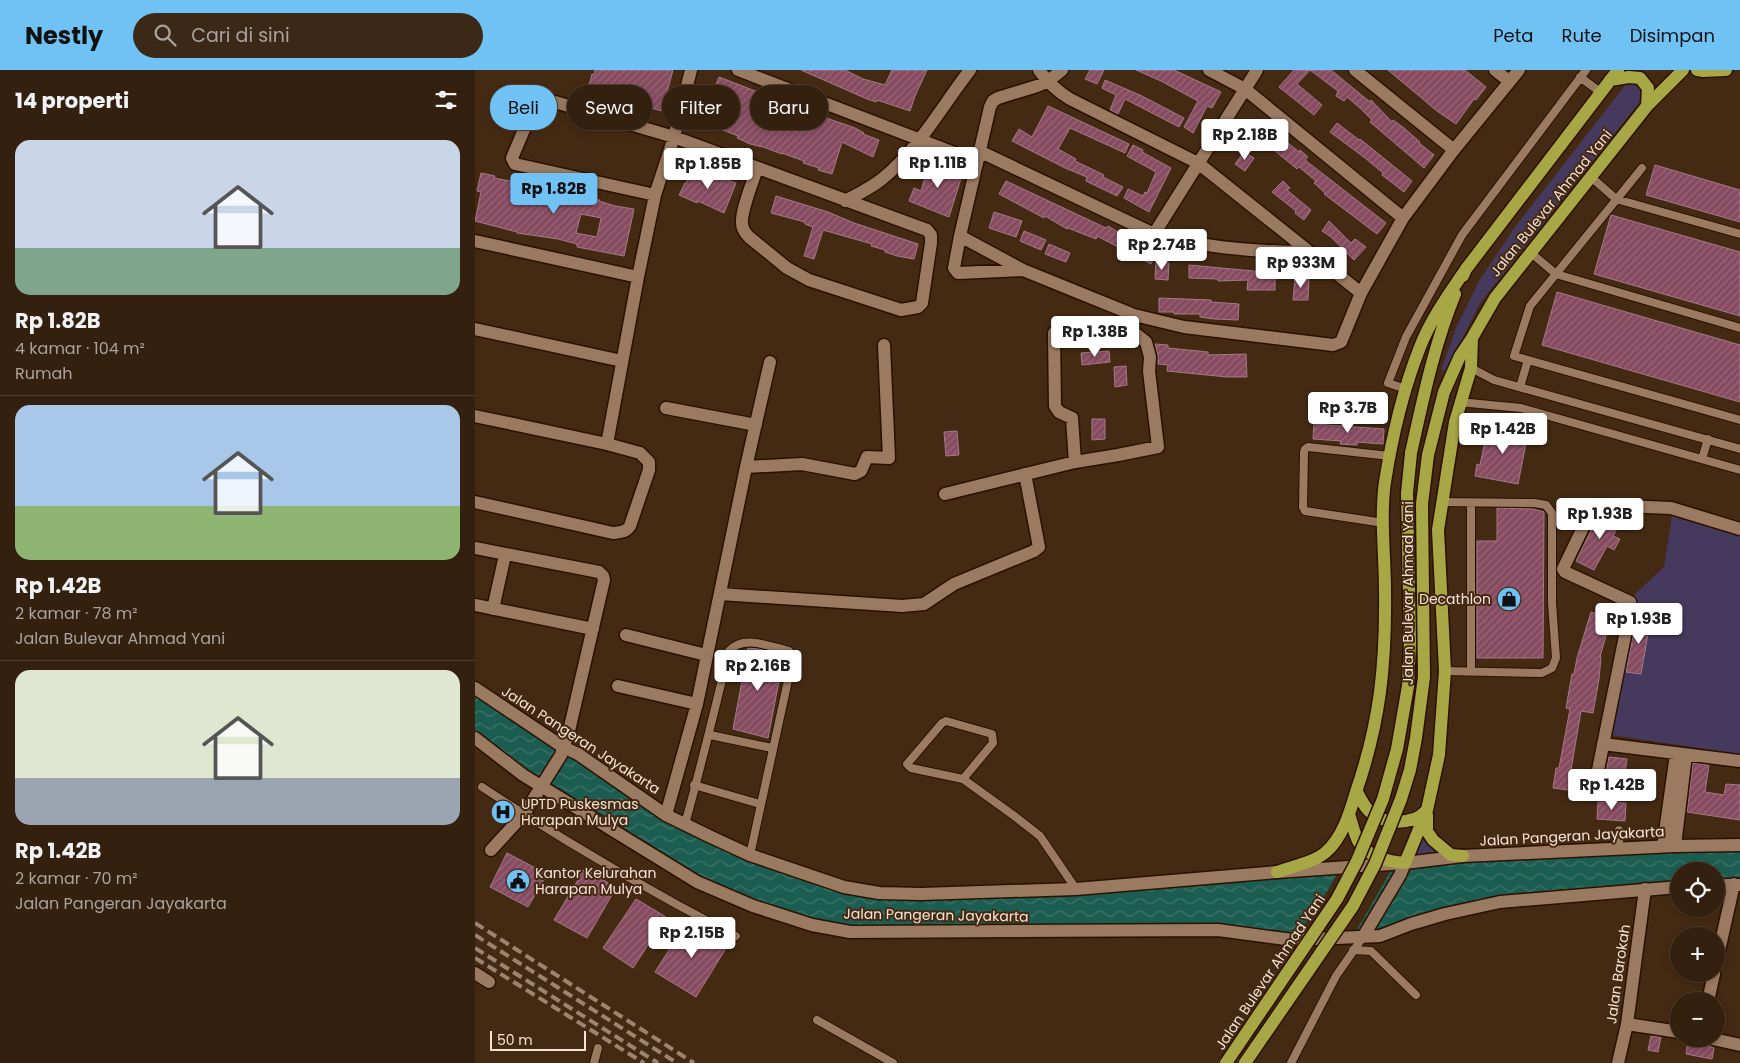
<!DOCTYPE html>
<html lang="id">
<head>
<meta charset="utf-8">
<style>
  :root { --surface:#34200e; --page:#3c2817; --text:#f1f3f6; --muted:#a9a39e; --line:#4e3e2e; --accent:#70c1f4 }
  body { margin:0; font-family:Poppins,sans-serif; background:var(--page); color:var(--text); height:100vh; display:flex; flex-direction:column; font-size:19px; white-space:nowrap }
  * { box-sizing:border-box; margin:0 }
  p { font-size:16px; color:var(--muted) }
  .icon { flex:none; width:28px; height:28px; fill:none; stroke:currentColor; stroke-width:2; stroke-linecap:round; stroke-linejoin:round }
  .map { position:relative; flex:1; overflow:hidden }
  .panel { display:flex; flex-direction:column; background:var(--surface); width:475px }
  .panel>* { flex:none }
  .banner { position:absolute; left:15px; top:15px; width:475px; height:45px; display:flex; gap:10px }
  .buttons { position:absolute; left:1195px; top:792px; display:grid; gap:10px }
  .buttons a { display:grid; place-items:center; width:55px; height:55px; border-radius:50%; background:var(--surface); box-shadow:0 2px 8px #0003,0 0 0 1px var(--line); font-size:25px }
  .scale { position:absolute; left:15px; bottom:12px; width:96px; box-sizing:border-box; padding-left:5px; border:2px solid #f5e2d5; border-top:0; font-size:14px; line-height:18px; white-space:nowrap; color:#f5e2d5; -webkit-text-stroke:4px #452a13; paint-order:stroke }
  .price { position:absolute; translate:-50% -42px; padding:0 11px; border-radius:5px; background:#fff; color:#222; font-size:16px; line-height:32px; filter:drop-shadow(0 1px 2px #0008) }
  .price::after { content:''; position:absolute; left:50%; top:30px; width:15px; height:11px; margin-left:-8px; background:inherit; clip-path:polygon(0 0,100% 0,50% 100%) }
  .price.active { background:var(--accent); color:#111 }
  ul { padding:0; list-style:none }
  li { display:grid; align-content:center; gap:10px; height:265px; padding:0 15px }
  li+li { border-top:1px solid var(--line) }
  li span { display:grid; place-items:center; height:155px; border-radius:15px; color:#555 }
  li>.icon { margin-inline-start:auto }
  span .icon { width:90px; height:90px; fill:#fffc; stroke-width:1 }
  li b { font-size:21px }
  h2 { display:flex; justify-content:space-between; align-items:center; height:60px; padding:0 15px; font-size:21px }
  .pill { padding:0 18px; border-radius:22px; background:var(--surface); box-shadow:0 2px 8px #0003,0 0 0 1px var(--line); font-size:18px; line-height:45px }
  .pill.active { background:var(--accent); color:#111 }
  header { display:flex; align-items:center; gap:30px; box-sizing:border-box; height:70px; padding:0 25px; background:var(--accent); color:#111 }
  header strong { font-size:24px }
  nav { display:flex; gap:28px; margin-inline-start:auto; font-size:18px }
  .search { width:350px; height:45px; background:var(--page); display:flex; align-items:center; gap:12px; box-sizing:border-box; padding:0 18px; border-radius:28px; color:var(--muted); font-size:19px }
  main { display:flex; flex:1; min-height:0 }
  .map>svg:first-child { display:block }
</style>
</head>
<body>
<header>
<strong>Nestly</strong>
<div class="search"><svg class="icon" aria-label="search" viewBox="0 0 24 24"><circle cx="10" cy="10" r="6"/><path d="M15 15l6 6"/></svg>Cari di sini</div>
<nav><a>Peta</a><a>Rute</a><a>Disimpan</a></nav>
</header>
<main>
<section class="panel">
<h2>14 properti<svg class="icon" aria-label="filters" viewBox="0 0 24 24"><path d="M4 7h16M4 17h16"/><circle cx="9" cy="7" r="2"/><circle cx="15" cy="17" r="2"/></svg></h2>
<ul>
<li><span style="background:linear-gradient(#c9d6e8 70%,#7fa58c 0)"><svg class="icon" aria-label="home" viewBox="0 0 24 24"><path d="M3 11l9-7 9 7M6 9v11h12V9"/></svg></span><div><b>Rp 1.82B</b><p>4 kamar · 104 m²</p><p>Rumah</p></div></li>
<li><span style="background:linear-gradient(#a9c7e8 65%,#8fb573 0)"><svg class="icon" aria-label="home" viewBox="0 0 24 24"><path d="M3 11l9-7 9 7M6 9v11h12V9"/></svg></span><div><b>Rp 1.42B</b><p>2 kamar · 78 m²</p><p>Jalan Bulevar Ahmad Yani</p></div></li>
<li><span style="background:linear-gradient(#dfe7d0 70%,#9aa5b1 0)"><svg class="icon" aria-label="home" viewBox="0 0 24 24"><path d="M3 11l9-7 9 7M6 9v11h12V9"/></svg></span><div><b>Rp 1.42B</b><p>2 kamar · 70 m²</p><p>Jalan Pangeran Jayakarta</p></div></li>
</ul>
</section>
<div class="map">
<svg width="1265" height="993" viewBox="0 0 1265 993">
  <defs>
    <pattern id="water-waves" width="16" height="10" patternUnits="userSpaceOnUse" patternTransform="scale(1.25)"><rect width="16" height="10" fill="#1c5d51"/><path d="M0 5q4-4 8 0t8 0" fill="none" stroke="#3e7469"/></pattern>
    <pattern id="building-hatch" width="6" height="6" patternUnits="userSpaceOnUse" patternTransform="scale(1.25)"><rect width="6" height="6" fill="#864b60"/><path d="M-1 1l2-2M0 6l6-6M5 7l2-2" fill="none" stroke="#986576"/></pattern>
  </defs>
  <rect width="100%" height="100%" fill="#452a13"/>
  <path fill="#453a5e" d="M1158 12 1164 14 1167 21V29L1005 233 971 301 966 300 981 258 1004 211 1040 157 1151 14Z
    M1198 440 1265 462V684L1136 665 1158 526 1189 497Z
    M952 761 976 784 930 793 940 770Z"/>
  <path fill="url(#water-waves)" d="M0 618 191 745 369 817 446 824 802 802 1265 775V815H1241V801H1204V817L1059 828 905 866 821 869 743 860 375 862 248 825 0 668Z"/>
  <path fill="#452a13" d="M921 791 890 846 875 870 818 872 855 817 865 797Z"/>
  <path fill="url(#building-hatch)" stroke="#a37a87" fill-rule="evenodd" d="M120 0H198L187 41 139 28 138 29 112 23 117 4 119 5Z
    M326 0H370L388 9 410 15 417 0H452L440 26 435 41 402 30 401 32 392 29Z
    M615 0H629L622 14 610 9Z
    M661 0H699L746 22 737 38 732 36 718 63 709 57 723 31 686 11Z
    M819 0H835L822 14 847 35 839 45 804 17Z
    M835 0H856L895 32 896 30 917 52 918 50 929 58 945 72 944 73 959 85 949 98 895 52 897 50 886 39 872 27 869 31 861 26 863 21Z
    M913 0H990L1011 17 1001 30 999 29 981 54 962 41Z
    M244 7 288 24 289 22 303 29 304 27 340 44 380 58 389 63 388 64 404 70 398 87 367 72 357 104 343 100 344 98 328 93 329 91 307 83V84L288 77 275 74 262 68 263 66 243 58 242 61 230 56 242 26 237 24Z
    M630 10 667 26 709 48 704 57 650 29 643 44 635 40 641 25 627 18Z
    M573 36 654 74 650 83 595 58 583 79 601 89 600 91 629 105 628 107 648 117 642 126 611 111 612 107 590 98 537 71 544 59 557 67Z
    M787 52 800 64 801 63 824 82 825 80 833 87 830 90 911 153 902 164 849 124 850 123 839 113 841 111 824 97 822 99 777 62Z
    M862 53 884 70 885 69 937 111 929 122 907 105 908 103 890 88 855 62Z
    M658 75 668 80 667 82 696 98 674 142 649 128 653 119 668 126 670 122 672 123 681 102 652 86Z
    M769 82 779 88 770 101 760 94Z
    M455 90 488 102 474 147 434 131 439 118 446 121Z
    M1180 95 1265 120V152L1171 125Z
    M216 98 261 113 249 143 223 131 222 133 204 125 210 113 211 114Z
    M6 103 20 106 19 108 45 113 112 129 125 130 124 131 140 136 159 139 149 186 102 177V174L83 169 42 163V162L0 151 6 122 2 121ZM106 144 126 148 122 167 101 163Z
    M531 111 631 158 633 156 646 164 648 161 682 182 676 194 622 166 621 169 593 158 592 159 570 146 569 148 524 124Z
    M808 111 815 118 812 120 836 140 829 150 820 143 821 141 797 122Z
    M301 126 353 142 379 153 443 174 439 189 422 186 410 182V180L396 176 397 174 348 160 339 189 329 186 338 157 330 154V152L296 143Z
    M519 142 547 151 541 167 514 158Z
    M1136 145 1265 182V246L1119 204Z
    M854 151 876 173 880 169 891 177 879 190 856 167 847 161Z
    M549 161 571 170 566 180 545 171Z
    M574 174 595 183 591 192 570 184Z
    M681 192 694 193 693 210 680 209Z
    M714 195 800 203V220H772L773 210 743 211V209L714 208Z
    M820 208 834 209 833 230H818Z
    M1082 222 1265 275V332L1067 275Z
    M684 228 736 230V232L764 234 763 250 739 249 725 247V244H699V242H684Z
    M680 274 693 275V278L733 282V285L771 284 772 307H752L692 301 693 295 683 294V285Z
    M634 281 635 292 607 295 606 283Z
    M651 296 652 315 640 317 639 297Z
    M617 349H630V369L617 370Z
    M839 354 909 359 908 374 882 372V375L865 374 866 371 838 369Z
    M1013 356 1053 363 1043 414 1000 406 1002 394 1005 395Z
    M482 361 484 385 471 386 469 362Z
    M1022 438 1058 439 1069 442 1068 588H1002V471H1022Z
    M1124 444H1142L1148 447 1138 466 1145 469 1139 480 1132 476 1119 500 1101 491Z
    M1116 542 1136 548 1125 587H1126L1124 609 1118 643 1106 641 1096 700 1111 703 1108 722 1078 718 1081 698H1084L1095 639 1091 638 1097 604H1099L1102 588Z
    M1162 545 1176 547 1166 604 1151 602Z
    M273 578 284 579 309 585 293 668 258 659Z
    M1134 687 1152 689 1148 716 1129 713Z
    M1218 693 1234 695 1230 722 1249 725 1251 714 1265 715V750L1212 742Z
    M1123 732 1151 733 1150 751 1122 749Z
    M32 783 72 804 53 837 15 817Z
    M110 798 141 818 112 868 79 850Z
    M161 829 191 847 158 898 128 878Z
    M213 850 253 875 221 927 180 902Z
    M1176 966 1186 967 1183 982 1173 980Z
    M1213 969 1230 970 1233 975 1239 978 1237 989 1211 984Z"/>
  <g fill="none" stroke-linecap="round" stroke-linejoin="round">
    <g stroke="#2b1100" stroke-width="10">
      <path id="service" d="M1105 7 1125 22
        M1167 98 1055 236 1039 286 1265 350
        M1116 107 1141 129 1265 164
        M1056 183 1081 204 1265 258
        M996 298 1019 310 1265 379
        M1045 317 1053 290
        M931 319 913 313 931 267 987 165 1111 0
        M984 332 1046 338 1265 400
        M1227 389 1233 369
        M968 432 1059 433 1071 435 1077 443V533L1081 588 1077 598 1067 603 970 601
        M996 433V601
        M909 453 830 441 828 437 829 382 830 379 833 377 915 386
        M235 665 297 678
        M488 709 518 673 517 664 471 651 467 653 432 694 436 698 488 709 538 745 565 766 601 819
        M219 715 285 734
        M7 717C89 771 174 821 261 866
        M210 754C226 697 240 639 254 581 269 564 295 577 314 581L317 592 275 785
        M1144 760V778
        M878 880 896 881 941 925
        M342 950 418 993
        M119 993 123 978
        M816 993 861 906 888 867"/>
    </g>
    <g stroke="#2b1100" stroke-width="15">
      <path id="minor" d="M263 0 490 87
        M564 0C573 13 582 21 595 29L723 93 886 223
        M587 0 572 12 562 16 523 28 518 31 515 37 485 166 548 200 659 245 709 257 858 275 866 272 886 223 928 148 978 81 1044 0
        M734 0 770 19 928 148
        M880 0 979 80
        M1020 0 1034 11
        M504 81 679 164C729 178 783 182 835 182
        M180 125 40 94 37 88 56 43C62 34 69 32 80 32L199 67 452 160 456 165V173L447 233 443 237 426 240 334 210 312 198 274 167C270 163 267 159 267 153 266 140 278 112 282 98
        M370 131C383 124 396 118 407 109 443 80 467 36 495 0
        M679 164 782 0
        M485 166 479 198 483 203 548 200
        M0 171 163 207
        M0 259 147 291
        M579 263 580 336 584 342 597 348 600 392
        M191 338 281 355
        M0 346 132 374 165 383 174 392V400L155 456C151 462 146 462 138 463L0 432
        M132 374 163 207 180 125 199 67 216 0
        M271 397 327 394 380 404 386 401 392 387 414 388 409 275
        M470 424 600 392 643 385 683 377 674 301 675 287 671 272 657 261
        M0 478 124 502 128 506 129 510 94 661 86 685 49 744 16 780
        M245 524 427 536 449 534 479 514 559 481 564 477 550 404
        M0 535 118 559
        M18 539 30 485
        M151 565 231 585
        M143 616 222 634
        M1128 674 1265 691
        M1119 720 1156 536 1155 532 1090 502 1088 499 1118 437 1124 435 1196 438 1265 459
        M191 745 222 634 271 397 295 292
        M1188 776 1201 684
        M1200 776 1211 685
        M1241 894 1259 814
        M0 903 14 912
        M1233 931 1239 904
        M1152 954 1204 962
        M1238 969 1265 975
        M1143 993 1152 954 1170 819"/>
    </g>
    <g stroke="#2b1100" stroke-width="15">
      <path id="tertiary" d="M0 618 88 677 103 684 191 745 236 767 275 785 369 817 404 823 446 824 601 819 802 802 930 793 988 786 1200 776 1265 775
        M0 668 48 705 222 812 278 836 337 855 375 862 743 860 818 870 905 866 936 854 970 844 1025 832 1204 817
        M1241 815H1265
        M888 867 925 805 930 793"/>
    </g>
    <g stroke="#2b1100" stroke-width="15">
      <path id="primary" d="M1222 0 1228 1 1251 0
        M1135 10 1154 7 1165 8 1173 18 1172 36
        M988 206 991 199 1143 0
        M936 383C948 329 959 275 980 224
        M953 385 969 322 985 286 997 268 1020 228 1172 36 1208 0
        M882 722C885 728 889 736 894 741 905 752 924 754 939 749 943 748 948 744 952 740
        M874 744C877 753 879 763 883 771 892 787 914 792 930 793L952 740 964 685 970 601 963 460 980 352 996 298 997 268
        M952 745V761L958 770 976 785 988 786
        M802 802C818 796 838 793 851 782 868 767 875 742 881 722 905 652 911 595 910 521 910 487 905 446 910 412 917 367 928 320 945 277 956 249 974 224 991 199"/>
    </g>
    <use href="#service" stroke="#9b7a62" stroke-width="8"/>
    <use href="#minor" stroke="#9b7a62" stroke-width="12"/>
    <use href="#tertiary" stroke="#9b7a62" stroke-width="12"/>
    <use href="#primary" stroke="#a7a745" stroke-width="12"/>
    <path stroke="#9b8472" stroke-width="4" stroke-dasharray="10 5" stroke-linecap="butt" d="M0 853 219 993
      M0 865 202 993
      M0 878 183 993
      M0 888 169 993"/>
    <g stroke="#2b1100" stroke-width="15" stroke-linecap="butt">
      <path id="primary-bridge" d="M751 993 862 829 882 791 908 729 922 679 933 616 935 572 932 423 936 383
        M770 993 878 836 900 794 926 729 935 700 941 668 949 607 947 434 953 385"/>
    </g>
    <use href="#primary-bridge" stroke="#a7a745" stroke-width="12"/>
  </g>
  <defs>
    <g id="shop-disc" transform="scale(1.25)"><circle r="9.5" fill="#70c1f4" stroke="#452a13"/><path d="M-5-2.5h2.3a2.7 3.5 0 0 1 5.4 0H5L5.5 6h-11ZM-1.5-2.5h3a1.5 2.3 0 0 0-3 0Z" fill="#111"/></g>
    <g id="hospital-disc" transform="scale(1.25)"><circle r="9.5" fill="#70c1f4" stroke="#452a13"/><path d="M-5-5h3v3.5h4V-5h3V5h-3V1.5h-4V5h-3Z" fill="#111"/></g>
    <g id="civic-disc" transform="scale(1.25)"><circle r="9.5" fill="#70c1f4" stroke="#452a13"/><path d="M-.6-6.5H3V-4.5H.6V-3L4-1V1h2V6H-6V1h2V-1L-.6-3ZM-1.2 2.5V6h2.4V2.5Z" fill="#111"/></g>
  </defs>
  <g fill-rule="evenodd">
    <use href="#shop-disc" x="1034" y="529"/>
    <use href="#hospital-disc" x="28" y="742"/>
    <use href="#civic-disc" x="43" y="811"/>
  </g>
  <g text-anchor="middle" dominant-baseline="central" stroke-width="4" stroke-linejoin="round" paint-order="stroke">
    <g font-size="14" fill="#f5e2d5" stroke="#452a13">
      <text transform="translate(1076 133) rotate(-51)">Jalan Bulevar Ahmad Yani</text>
      <text transform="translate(933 523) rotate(-90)">Jalan Bulevar Ahmad Yani</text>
      <text transform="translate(106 670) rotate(33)">Jalan Pangeran Jayakarta</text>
      <text transform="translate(1097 766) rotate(-3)">Jalan Pangeran Jayakarta</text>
      <text transform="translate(461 845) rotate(1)">Jalan Pangeran Jayakarta</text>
      <text transform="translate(795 902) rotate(-56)">Jalan Bulevar Ahmad Yani</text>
      <text transform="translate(1143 904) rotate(-82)">Jalan Barokah</text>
    </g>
    <g font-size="14" fill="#f5e2d5" stroke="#452a13" text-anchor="start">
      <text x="1016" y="529" text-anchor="end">Decathlon</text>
      <text x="46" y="734">UPTD Puskesmas<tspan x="46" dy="16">Harapan Mulya</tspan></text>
      <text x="60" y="803">Kantor Kelurahan<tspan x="60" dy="16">Harapan Mulya</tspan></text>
    </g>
  </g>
</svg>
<div class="buttons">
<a><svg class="icon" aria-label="locate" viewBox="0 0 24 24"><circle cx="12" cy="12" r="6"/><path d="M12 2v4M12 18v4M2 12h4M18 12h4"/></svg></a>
<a>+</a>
<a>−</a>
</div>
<div class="scale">50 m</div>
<b class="price" style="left:770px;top:91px">Rp 2.18B</b>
<b class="price" style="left:463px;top:119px">Rp 1.11B</b>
<b class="price" style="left:233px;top:120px">Rp 1.85B</b>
<b class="price active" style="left:79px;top:145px">Rp 1.82B</b>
<b class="price" style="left:687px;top:201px">Rp 2.74B</b>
<b class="price" style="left:826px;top:219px">Rp 933M</b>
<b class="price" style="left:620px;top:288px">Rp 1.38B</b>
<b class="price" style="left:873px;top:364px">Rp 3.7B</b>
<b class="price" style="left:1028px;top:385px">Rp 1.42B</b>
<b class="price" style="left:1125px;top:470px">Rp 1.93B</b>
<b class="price" style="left:1164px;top:575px">Rp 1.93B</b>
<b class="price" style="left:283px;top:622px">Rp 2.16B</b>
<b class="price" style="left:1137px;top:741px">Rp 1.42B</b>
<b class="price" style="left:217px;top:889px">Rp 2.15B</b>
<div class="banner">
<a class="pill active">Beli</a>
<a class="pill">Sewa</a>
<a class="pill">Filter</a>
<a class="pill">Baru</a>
</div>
</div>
</main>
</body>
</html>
